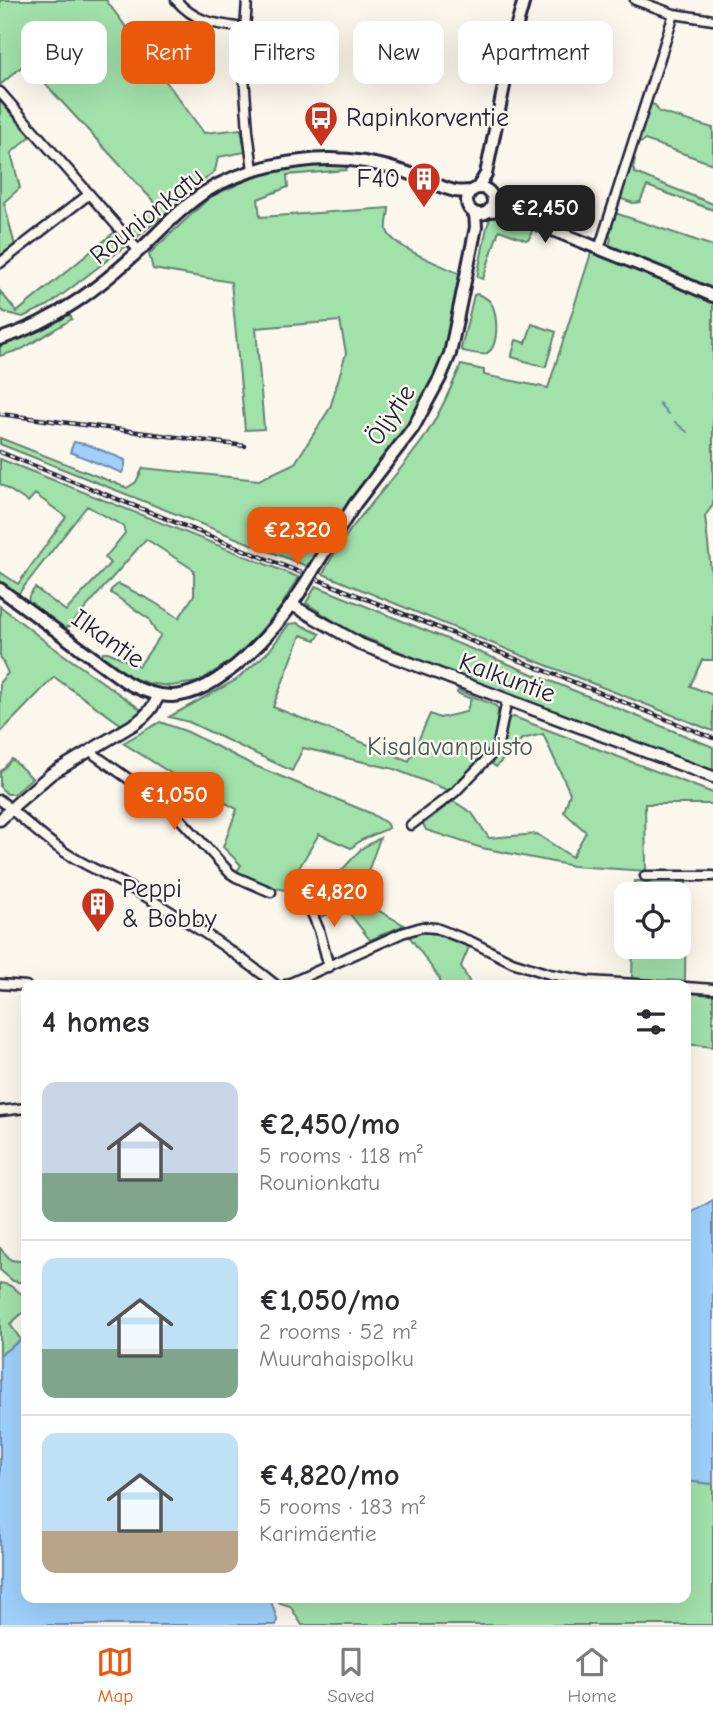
<!DOCTYPE html>
<html lang="en">
<head>
<meta charset="utf-8">
<style>
  :root { --surface:#fff; --page:#f2f2f3; --text:#2b2b33; --muted:#7c7c81; --line:#e1e1e2; --accent:#ea580c }
  body { margin:0; font-family:"Comic Neue",sans-serif; background:var(--page); color:var(--text); height:100vh; display:flex; flex-direction:column; font-size:26px; white-space:nowrap }
  * { box-sizing:border-box; margin:0 }
  p { font-size:23px; color:var(--muted) }
  .icon { flex:none; width:38px; height:38px; fill:none; stroke:currentColor; stroke-width:2; stroke-linecap:round; stroke-linejoin:round }
  .map { position:relative; flex:1; overflow:hidden }
  .sheet { position:absolute; left:21px; top:980px; width:670px; height:623px; display:flex; flex-direction:column; background:var(--surface); border-radius:14px; box-shadow:0 7px 28px #0002 }
  .sheet>* { flex:none }
  .hud { position:absolute; left:21px; top:21px; width:672px; height:63px; display:flex; gap:14px }
  .fabs { position:absolute; left:614px; top:882px; display:grid; gap:14px }
  .fabs a { display:grid; place-items:center; width:77px; height:77px; border-radius:14px; background:var(--surface); box-shadow:0 7px 28px #0002; font-size:35px }
  .price { position:absolute; translate:-50% -60px; padding:0 16px; border-radius:14px; background:var(--accent); color:#fff; font-size:23px; line-height:46px; filter:drop-shadow(0 2px 4px #0008) }
  .price::after { content:''; position:absolute; left:50%; top:42px; width:21px; height:16px; margin-left:-10px; background:inherit; clip-path:polygon(0 0,100% 0,50% 100%) }
  .price.active { background:#222; color:#fff }
  ul { padding:0; list-style:none }
  li { display:flex; align-items:center; gap:21px; height:175px; padding:0 21px }
  li+li { border-top:2px solid var(--line) }
  li span { display:grid; place-items:center; flex:none; width:196px; height:140px; border-radius:14px; color:#555 }
  li>.icon { margin-inline-start:auto }
  span .icon { width:84px; height:84px; fill:#fffc; stroke-width:1 }
  li b { font-size:30px }
  h2 { display:flex; justify-content:space-between; align-items:center; height:84px; padding:0 21px; font-size:30px }
  .pill { padding:0 24px; border-radius:14px; background:var(--surface); box-shadow:0 7px 28px #0002; font-size:24px; line-height:63px }
  .pill.active { background:var(--accent); color:#fff }
  .dock { display:flex; justify-content:space-around; align-items:center; height:98px; border-top:2px solid var(--line); background:var(--surface); font-size:19px; color:var(--muted) }
  .dock a { display:grid; justify-items:center; gap:4px }
  .dock .active { color:var(--accent) }
  .map>svg:first-child { display:block }
</style>
</head>
<body>
<div class="map">
<svg width="713" height="1625" viewBox="0 0 713 1625">
  <rect width="100%" height="100%" fill="#fbf7ec"/>
  <filter id="ink" filterUnits="userSpaceOnUse"><feTurbulence type="fractalNoise" baseFrequency=".0143" numOctaves="2"/><feDisplacementMap in="SourceGraphic" scale="14" xChannelSelector="R" yChannelSelector="G"/><feConvolveMatrix kernelMatrix="1 2 1 2 8 2 1 2 1" color-interpolation-filters="sRGB"/></filter>
  <g filter="url(#ink)">
    <path fill="#a1e1aa" stroke="#628272" stroke-width="2" d="M0 0H106L204 133 241 129 245 152 218 157 215 171 135 239 126 230 157 205 26 63 0 85Z
      M0 101 31 136 11 153 20 188 4 202 15 246 0 258Z
      M648 103 655 105 659 112 713 128V164L645 140 640 143 636 142Z
      M631 157 635 159 633 168 635 173 713 204V210L647 186 640 202 633 203 619 198Z
      M348 164 346 170 287 175 288 187 258 199 260 217 389 208C389 214 386 223 387 230 390 246 443 266 458 273L461 276 462 281 444 354 433 380 399 442 340 517 309 567 0 444V438L127 488 136 482 143 468 259 480 295 463 330 408 346 353 340 321 256 328 264 429 245 430 231 282 153 269 149 254 210 197 256 176 286 168Z
      M615 213 713 246V291L611 248 609 245 611 239 609 234Z
      M494 214H501L531 226 533 228 529 239 526 240 499 230 483 279 477 277 487 227 490 219Z
      M116 231 127 245 49 305 23 317 4 312 0 308V291L17 312Z
      M592 250 713 301V505L705 516 713 589V660H702L690 686 713 695V731L523 656 323 574C348 523 392 484 424 438 439 415 450 390 461 365L484 370V375L548 388Z
      M477 294C482 296 488 298 491 303 498 313 500 349 485 354 479 355 469 352 463 351L461 349 474 295Z
      M69 314 72 319 22 349 0 356V345L21 338Z
      M532 324 556 332 546 366 544 367 512 357V355L516 340 526 343Z
      M0 459 298 577 281 607 240 655 198 682 170 686 147 683 131 678 101 657 103 652H108L139 666 161 635 155 631 149 619 111 593V590L118 584 121 585 152 601 179 618 194 595V570L146 539 70 626 65 628 59 626 28 603 29 596 35 588 66 611 105 569 110 563 105 558 125 533 123 526 87 506 19 593H15L0 582V572L18 584 66 517 35 494 28 502 0 484Z
      M316 586 713 747V771L504 693 353 633 306 603Z
      M0 606 50 645 143 711 122 725 54 677 0 733V682L8 673 0 656Z
      M297 623 320 634 316 640 301 635 273 707 409 761 430 714 440 718 466 712 471 699 457 693 458 690 496 706 498 710 496 741 487 755 450 791 394 769 303 748 292 771 189 722 169 717 236 680 269 651 289 624Z
      M514 717 713 793V804H645L646 871 573 866 482 848 426 830 423 824 453 801 472 813 489 838 537 834 572 857 586 832 564 812 570 793 543 734 522 739 496 767 491 763 504 743 508 718Z
      M160 722 188 732 253 765 370 813 386 823 389 828 361 840 351 848 319 834 286 890 268 887 236 873 241 865 223 847 237 809 180 779 123 743Z
      M12 759 32 778 14 794H7L0 787V772Z
      M380 838 358 899 404 925 370 940 346 909 320 917 314 901 361 849Z
      M635 881H686L685 981 632 979 633 947H679V894H634Z
      M421 932 436 934 469 947 461 966 471 985H440V979L409 936Z
      M686 993 713 995V1047L686 1044Z
      M0 1248 11 1260 26 1262V1283L13 1281 0 1270Z
      M0 1283 9 1285 26 1297V1310L10 1324 21 1340 0 1355Z
      M686 1481 713 1484V1625H302L290 1606 271 1600 270 1598H686Z"/>
    <path fill="#9ed0fb" stroke="#6c8aae" stroke-width="2" d="M74 442 89 445 125 460V466L122 473 70 452Z
      M713 1200V1484L686 1481V1216Z
      M26 1333V1598H270L277 1619 276 1625H0V1355L21 1340Z"/>
    <g fill="none" stroke-linecap="round" stroke-linejoin="round">
      <path stroke="#6c8aae" stroke-width="2" d="M659 403 668 414
        M675 422 687 432"/>
      <g stroke="#22223b" stroke-width="13">
        <path id="minor" d="M176 0C196 23 216 24 245 28
          M247 0 243 62 248 131 253 170
          M635 0 674 14 713 20
          M0 92 139 251
          M599 249 674 14
          M0 263 88 195
          M92 750 95 755 171 809 230 873 236 877 271 892
          M0 800C21 817 40 836 63 851 83 865 107 874 129 887 180 916 230 948 276 985
          M411 825 455 792 494 752 498 744 507 700
          M645 876H713
          M318 888 307 901 319 930 329 967
          M0 984 26 986
          M286 985 402 933 422 927 436 928 472 942 512 962 549 974 588 981 653 985
          M686 987 713 989
          M0 1111 26 1108"/>
      </g>
      <g stroke="#22223b" stroke-width="15">
        <path id="tertiary" d="M292 605 362 645 713 777
          M0 820 16 804 51 774 136 723C147 715 153 708 159 695"/>
      </g>
      <g stroke="#22223b" stroke-width="16">
        <path id="secondary" d="M478 187 486 174 515 32 524 0
          M467 201a13 13 0 1 1 26 0a13 13 0 1 1-26 0Z
          M489 211 503 210 670 277 713 296
          M0 339C56 321 99 288 142 248 162 229 182 207 205 192 234 174 267 165 301 161 336 156 372 161 405 172 422 177 438 187 455 191 460 192 466 191 471 191
          M320 559 355 504 413 428 440 378 450 354 476 227 475 213
          M0 589 126 682C140 690 156 696 172 696 220 694 277 629 300 592"/>
      </g>
      <use href="#minor" stroke="#fbf7ec" stroke-width="8"/>
      <use href="#tertiary" stroke="#fbf7ec" stroke-width="10"/>
      <use href="#secondary" stroke="#fbf7ec" stroke-width="10"/>
      <g stroke="#22223b" stroke-width="4.5">
        <path id="rail" d="M0 414 245 446
          M0 452 713 738"/>
      </g>
      <use href="#rail" stroke="#fbf7ec" stroke-width="2" stroke-dasharray="5" stroke-linecap="butt"/>
      <g stroke="#22223b" stroke-width="16" stroke-linecap="butt">
        <path id="secondary-bridge" d="M300 592 320 559"/>
      </g>
      <use href="#secondary-bridge" stroke="#fbf7ec" stroke-width="10"/>
    </g>
  </g>
  <defs>
    <g id="bus-pin" transform="scale(1.75)"><path d="M0 17L-7.5 6A9.5 9.5 0 1 1 7.5 6Z" fill="#c8321e" stroke="#fbf7ec"/><path d="M-5-6H5V4H4V6H2V4H-2V6H-4V4H-5ZM-3.5-4V0h7V-4ZM-3.5 1.2v1.5H-2V1.2ZM2 1.2v1.5H3.5V1.2Z" fill="#fff"/></g>
    <g id="building-pin" transform="scale(1.75)"><path d="M0 17L-7.5 6A9.5 9.5 0 1 1 7.5 6Z" fill="#c8321e" stroke="#fbf7ec"/><path d="M-4-6H4V6H1V3H-1V6H-4ZM-2.5-4.3h1.7v1.8h-1.7ZM.8-4.3h1.7v1.8H.8ZM-2.5-1h1.7V.8h-1.7ZM.8-1h1.7V.8H.8Z" fill="#fff"/></g>
  </defs>
  <g fill-rule="evenodd">
    <use href="#bus-pin" x="321" y="118"/>
    <use href="#building-pin" x="424" y="179"/>
    <use href="#building-pin" x="98" y="904"/>
  </g>
  <g text-anchor="middle" dominant-baseline="central" stroke-width="5" stroke-linejoin="round" paint-order="stroke">
    <g font-size="26" fill="#22223b" stroke="#fbf7ec" text-anchor="start">
      <text x="346" y="118">Rapinkorventie</text>
      <text x="400" y="179" text-anchor="end">F40</text>
      <text x="122" y="889">Peppi<tspan x="122" dy="30">&amp; Bobby</tspan></text>
    </g>
    <g font-size="26" fill="#22223b" stroke="#fbf7ec">
      <text transform="translate(147 216) rotate(-39)">Rounionkatu</text>
      <text transform="translate(391 415) rotate(-57)">Öljytie</text>
      <text transform="translate(108 639) rotate(35)">Ilkantie</text>
      <text transform="translate(507 678) rotate(20)">Kalkuntie</text>
    </g>
    <g font-size="26" fill="#485b5c" stroke="#fbf7ec">
      <text x="450" y="747">Kisalavanpuisto</text>
    </g>
  </g>
</svg>
<div class="fabs">
<a><svg class="icon" aria-label="locate" viewBox="0 0 24 24"><circle cx="12" cy="12" r="6"/><path d="M12 2v4M12 18v4M2 12h4M18 12h4"/></svg></a>
</div>
<b class="price active" style="left:545px;top:245px">€2,450</b>
<b class="price" style="left:297px;top:567px">€2,320</b>
<b class="price" style="left:174px;top:832px">€1,050</b>
<b class="price" style="left:334px;top:929px">€4,820</b>
<div class="hud">
<a class="pill">Buy</a>
<a class="pill active">Rent</a>
<a class="pill">Filters</a>
<a class="pill">New</a>
<a class="pill">Apartment</a>
</div>
<section class="sheet">
<h2>4 homes<svg class="icon" aria-label="filters" viewBox="0 0 24 24"><path d="M4 7h16M4 17h16"/><circle cx="9" cy="7" r="2"/><circle cx="15" cy="17" r="2"/></svg></h2>
<ul>
<li><span style="background:linear-gradient(#c9d6e8 65%,#7fa58c 0)"><svg class="icon" aria-label="home" viewBox="0 0 24 24"><path d="M3 11l9-7 9 7M6 9v11h12V9"/></svg></span><div><b>€2,450/mo</b><p>5 rooms · 118 m²</p><p>Rounionkatu</p></div></li>
<li><span style="background:linear-gradient(#bfe0f5 65%,#7fa58c 0)"><svg class="icon" aria-label="home" viewBox="0 0 24 24"><path d="M3 11l9-7 9 7M6 9v11h12V9"/></svg></span><div><b>€1,050/mo</b><p>2 rooms · 52 m²</p><p>Muurahaispolku</p></div></li>
<li><span style="background:linear-gradient(#bfe0f5 70%,#b9a48a 0)"><svg class="icon" aria-label="home" viewBox="0 0 24 24"><path d="M3 11l9-7 9 7M6 9v11h12V9"/></svg></span><div><b>€4,820/mo</b><p>5 rooms · 183 m²</p><p>Karimäentie</p></div></li>
</ul>
</section>
</div>
<nav class="dock">
<a class="active"><svg class="icon" aria-label="map" viewBox="0 0 24 24"><path d="M3 6l6-2 6 2 6-2v14l-6 2-6-2-6 2zM9 4v14M15 6v14"/></svg>Map</a>
<a><svg class="icon" aria-label="saved" viewBox="0 0 24 24"><path d="M7 4h10v16l-5-4-5 4z"/></svg>Saved</a>
<a><svg class="icon" aria-label="home" viewBox="0 0 24 24"><path d="M3 11l9-7 9 7M6 9v11h12V9"/></svg>Home</a>
</nav>
</body>
</html>
